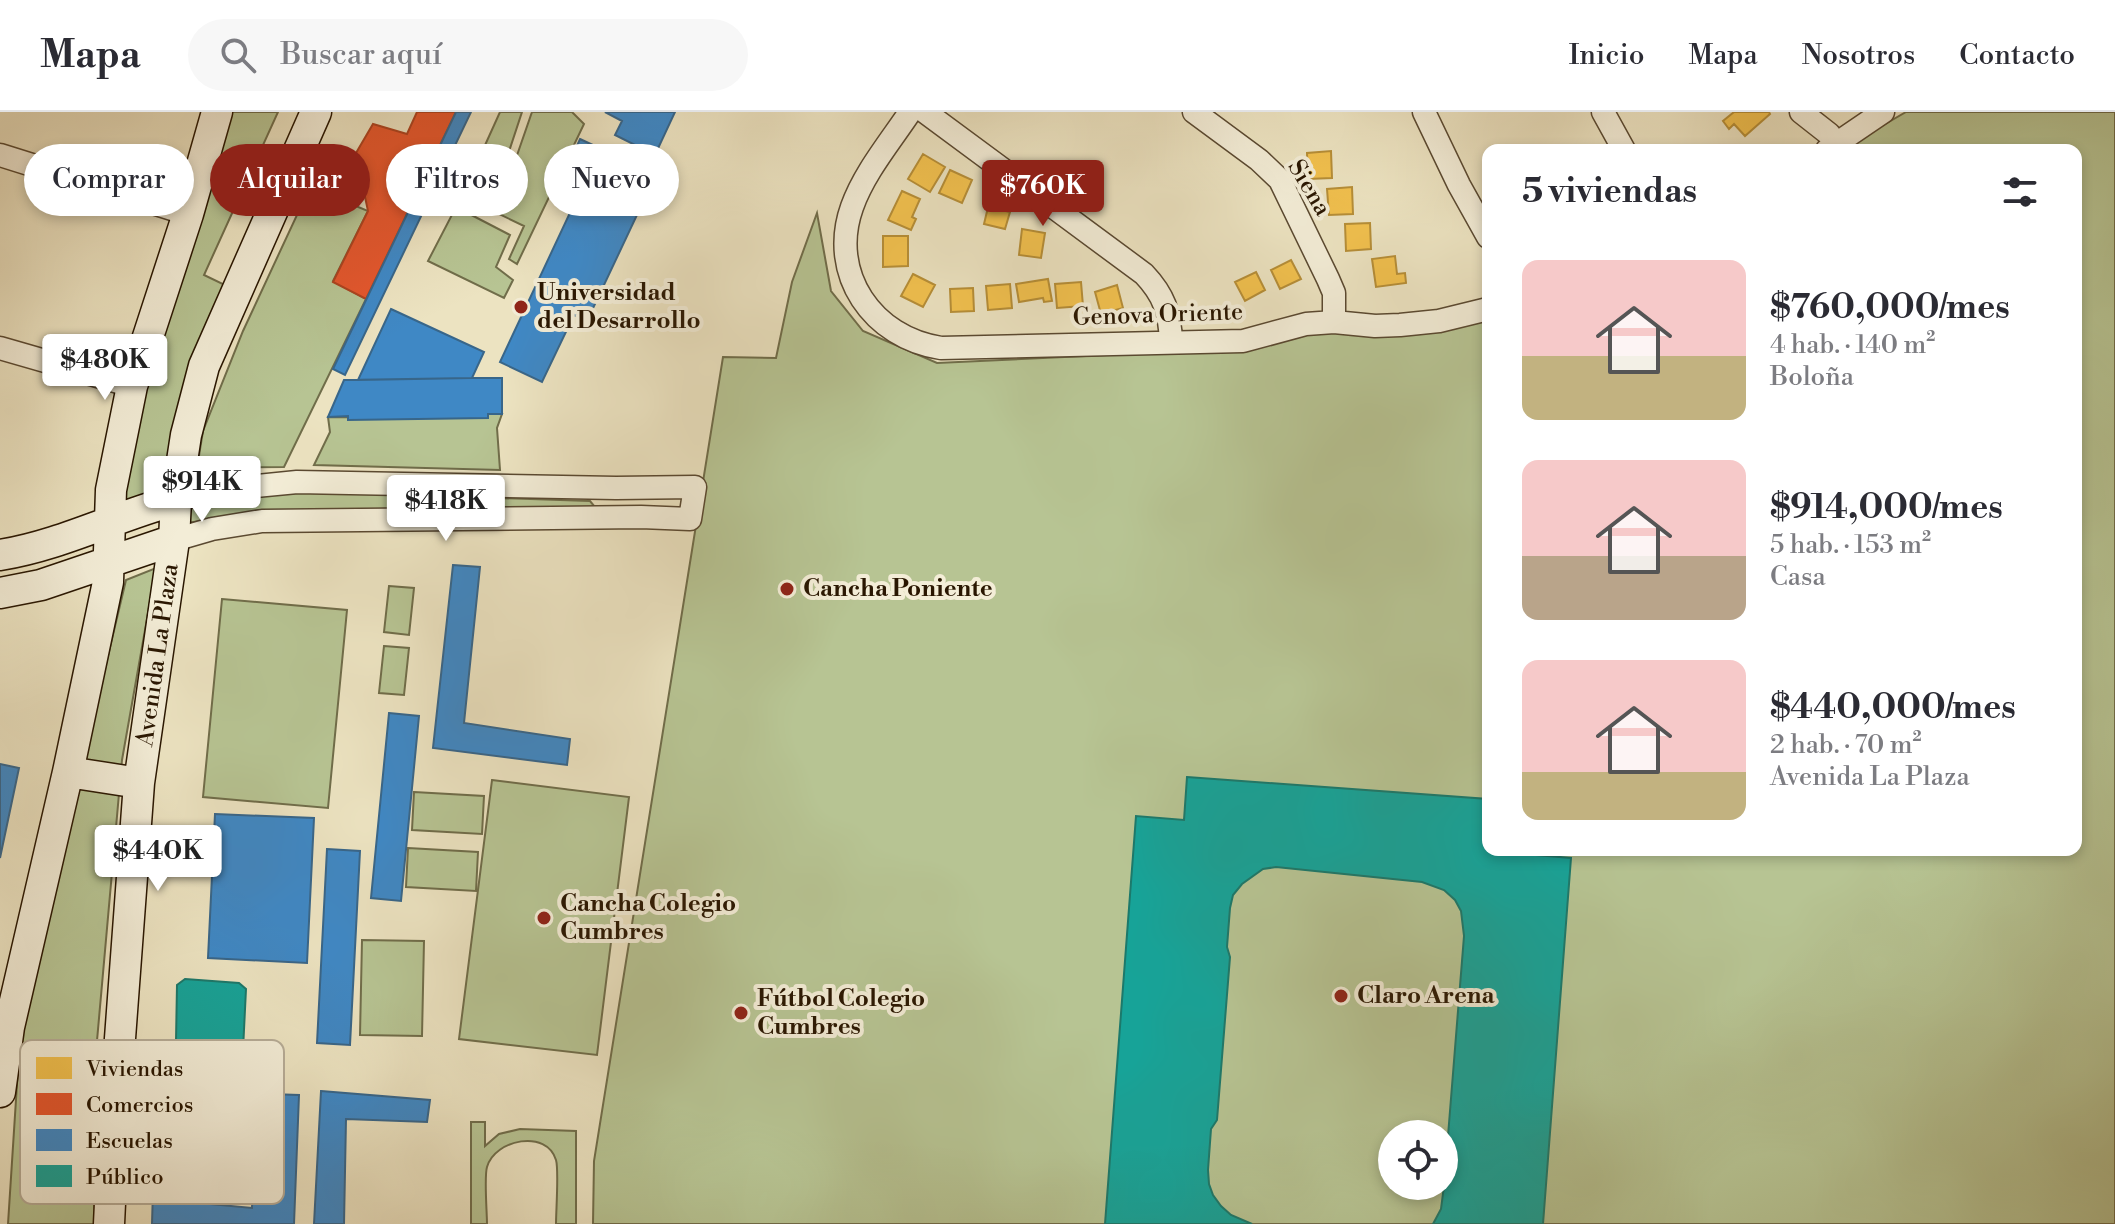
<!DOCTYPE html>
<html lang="es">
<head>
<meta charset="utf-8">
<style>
  :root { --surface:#fff; --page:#f7f7f7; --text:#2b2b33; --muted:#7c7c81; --line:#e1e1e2; --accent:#8f2418 }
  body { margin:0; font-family:"Libre Bodoni",serif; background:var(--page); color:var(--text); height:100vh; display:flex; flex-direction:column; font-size:30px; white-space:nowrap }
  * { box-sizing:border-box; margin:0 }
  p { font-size:26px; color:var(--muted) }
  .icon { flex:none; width:44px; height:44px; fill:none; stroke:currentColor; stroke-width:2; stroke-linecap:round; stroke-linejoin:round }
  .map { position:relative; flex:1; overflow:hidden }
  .panel { position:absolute; left:1482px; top:32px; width:600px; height:712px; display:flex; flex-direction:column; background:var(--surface); border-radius:16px; box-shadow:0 4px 12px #0003 }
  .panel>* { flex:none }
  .banner { position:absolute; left:24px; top:32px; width:760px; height:72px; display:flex; gap:16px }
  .controls { position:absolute; left:1378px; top:1008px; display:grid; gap:16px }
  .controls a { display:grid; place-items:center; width:80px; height:80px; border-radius:50%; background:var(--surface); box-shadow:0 4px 12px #0003; font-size:40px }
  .price { position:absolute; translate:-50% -68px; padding:0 18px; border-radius:8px; background:#fff; color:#222; font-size:26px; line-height:52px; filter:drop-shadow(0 2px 4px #0008) }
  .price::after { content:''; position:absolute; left:50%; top:48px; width:24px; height:18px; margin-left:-12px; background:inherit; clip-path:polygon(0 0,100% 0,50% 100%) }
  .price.active { background:var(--accent); color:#fff }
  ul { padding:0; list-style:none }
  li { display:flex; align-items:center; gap:24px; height:200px; padding:0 40px }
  li span { display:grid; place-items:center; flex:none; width:224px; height:160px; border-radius:16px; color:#555 }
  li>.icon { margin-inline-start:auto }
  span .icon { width:96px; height:96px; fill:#fffc; stroke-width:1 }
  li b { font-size:34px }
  h2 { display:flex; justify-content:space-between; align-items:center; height:96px; padding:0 40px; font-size:34px }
  .pill { padding:0 28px; border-radius:36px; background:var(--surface); box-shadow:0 4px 12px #0003; font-size:28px; line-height:72px }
  .pill.active { background:var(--accent); color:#fff }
  header { display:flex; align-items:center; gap:48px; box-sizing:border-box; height:112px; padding:0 40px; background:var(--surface); border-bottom:2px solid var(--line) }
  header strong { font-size:38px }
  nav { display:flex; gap:44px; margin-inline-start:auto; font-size:28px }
  .search { width:560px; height:72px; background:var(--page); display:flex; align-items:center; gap:20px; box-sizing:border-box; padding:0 28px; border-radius:44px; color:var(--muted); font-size:30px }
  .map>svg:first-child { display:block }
</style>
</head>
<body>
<header>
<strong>Mapa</strong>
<div class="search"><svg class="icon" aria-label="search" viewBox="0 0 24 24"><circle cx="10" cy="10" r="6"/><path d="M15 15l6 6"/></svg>Buscar aquí</div>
<nav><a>Inicio</a><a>Mapa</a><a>Nosotros</a><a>Contacto</a></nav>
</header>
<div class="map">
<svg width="2115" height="1112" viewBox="0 0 2115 1112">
  <rect width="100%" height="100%" fill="#ece3c1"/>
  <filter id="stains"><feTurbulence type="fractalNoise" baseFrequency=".0025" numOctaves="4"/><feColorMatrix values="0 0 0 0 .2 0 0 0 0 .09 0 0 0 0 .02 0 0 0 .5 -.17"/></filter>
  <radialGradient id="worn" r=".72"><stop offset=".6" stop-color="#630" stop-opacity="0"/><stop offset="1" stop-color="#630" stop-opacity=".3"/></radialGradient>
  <path fill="#b7c493" stroke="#706d4a" stroke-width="2" fill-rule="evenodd" d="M231 0H278L204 163 227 174 165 383 117 401 136 298Z
    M500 0H522L490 97 462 84Z
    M532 0H572L584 12 517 152 509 147 524 114 497 101Z
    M1906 0H2115V1112H593L594 1049 723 245 776 246 792 170 817 101 831 179 863 219 937 251 1172 240 1306 218 1488 206V738H2076V38H1844L1849 33ZM1392 1022H1444V1074H1392Z
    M310 75 368 99 333 169 366 187 284 355 197 356 203 319 243 219Z
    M456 95 510 123 496 155 513 168 504 186 428 149Z
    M488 302H502L497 316 500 358 314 353 330 320 328 305 487 306Z
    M312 380 590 389 595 395 297 398 185 411 187 395 270 383Z
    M156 456 122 648 91 996 95 1112H8L21 910 126 468Z
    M389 474 414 476 409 523 384 520Z
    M222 487 347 498 328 696 203 685Z
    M384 534 409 536 404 583 379 581Z
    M492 668 629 685 597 943 459 927Z
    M414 680 484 684 482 722 412 718Z
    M408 736 478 740 476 779 406 775Z
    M362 828 424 829 422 924 360 923Z
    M471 1010H485V1034L499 1022 520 1017 576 1019V1112H556C556 1099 559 1058 556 1048 547 1017 495 1027 487 1055 484 1065 487 1100 487 1112H471Z"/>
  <path fill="#f2c14e" stroke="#b68e37" stroke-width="2" d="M1734 0H1769L1770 2 1745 24 1734 12 1729 17 1723 9Z
    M1331 39 1332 66 1308 67 1307 41Z
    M923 42 945 55 930 80 908 67Z
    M950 58 972 68 962 91 939 81Z
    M1352 75 1353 102 1329 103 1327 77Z
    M902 79 920 87 912 105 916 107 911 118 888 108Z
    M989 91 999 94 1000 91 1008 93 1006 99 1010 100 1005 117 984 112Z
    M1370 111 1371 137 1346 139 1345 112Z
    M1022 117 1045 121 1041 146 1019 143Z
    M883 124H908V154L883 155Z
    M1395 144 1397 162 1405 161 1406 171 1376 175 1372 147Z
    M1291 148 1301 167 1280 177 1271 158Z
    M1256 160 1265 178 1245 189 1235 170Z
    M913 162 935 173 923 195 901 184Z
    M1048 167 1052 189 1044 190 1043 186 1019 190 1016 172Z
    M1081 170 1083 194 1057 196 1055 172Z
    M1010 172 1012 196 988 198 986 174Z
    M1117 173 1123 196 1101 202 1095 180Z
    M973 176 974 199 951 200 950 177Z"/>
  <path fill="#e4572e" stroke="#ac4420" stroke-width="2" d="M417 0H456L366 187 333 170 368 99 364 80 342 65 373 12 407 22Z"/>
  <path fill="#3f88c5" stroke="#38668a" stroke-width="2" fill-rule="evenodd" d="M456 0H471L345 263 333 257Z
    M605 0H675L655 43 615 23 622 9Z
    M580 27 640 55 638 61 653 69 587 209 574 203 542 270 500 250 591 56 571 47Z
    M391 197 484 240 472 266 358 268Z
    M472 266H502V302H488V306L348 308V304L328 305 344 268Z
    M453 453 480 455 464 611 570 627 567 653 433 636Z
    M389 601 419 604 401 789 371 786Z
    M0 652 19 656 0 746Z
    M215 702 314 706 307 851 208 846Z
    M327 737 360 739 350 933 317 931Z
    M183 979 299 983 294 1112H152L155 1009 181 1010ZM182 1013 254 1018 252 1096 178 1089Z
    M321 979 430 988 427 1010 346 1007 344 1112H314Z"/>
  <path fill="#17a398" stroke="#1c796b" stroke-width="2" d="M1187 665 1488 687V738H1512L1511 741 1571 746 1543 1112H1433L1441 1097 1444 1074 1464 824 1461 799 1455 788 1444 778 1422 770 1276 755 1263 757 1242 772 1233 783 1230 796 1227 835 1230 845 1217 1008 1211 1017 1208 1058 1209 1072 1213 1083 1221 1094 1231 1103 1252 1112H1105L1136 704 1184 708Z
    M185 867 239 871 246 877 243 938 235 943 183 938 176 929 177 873Z"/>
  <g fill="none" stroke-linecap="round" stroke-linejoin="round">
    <g stroke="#5a4931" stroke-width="25">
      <path id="street" d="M910 0C890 30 864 61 852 95 828 162 873 226 941 236L1243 229 1306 212 1334 210 1375 214 1400 213 1439 209 1488 197
        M925 0 1144 162C1164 183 1170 201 1171 230
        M1194 0 1259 48 1280 68 1328 167 1334 181V210
        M1424 0 1459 73 1488 125
        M1603 0 1624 38
        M1801 0 1829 22 1836 31
        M1827 38 1883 0
        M0 43 188 102
        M0 236 132 274
        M174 428 212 417 262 409 641 405 690 407 695 375 616 376 297 370 226 377 176 388"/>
    </g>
    <g stroke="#291601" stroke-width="33">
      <path id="secondary" d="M0 443C62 433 116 404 176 388
        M0 481 41 473 174 428
        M68 660 139 671
        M0 980 9 915 68 660 108 470 111 378 132 274 188 102 217 0
        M109 1112 114 1007 139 671 174 428 176 388 186 323 204 254 316 0"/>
    </g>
    <use href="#street" stroke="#f3edd7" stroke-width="22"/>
    <use href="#secondary" stroke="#f3edd7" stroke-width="30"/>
  </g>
  <g fill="#8f2418" stroke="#f3edd7" stroke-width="3">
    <circle cx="521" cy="195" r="8"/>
    <circle cx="787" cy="477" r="8"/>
    <circle cx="544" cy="806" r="8"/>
    <circle cx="1341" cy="884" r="8"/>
    <circle cx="741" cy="901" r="8"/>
  </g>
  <g text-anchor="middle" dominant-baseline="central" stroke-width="8" stroke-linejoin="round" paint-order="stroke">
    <g font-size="24" fill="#291601" stroke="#f3edd7">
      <text transform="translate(1309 76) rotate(59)">Siena</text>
      <text transform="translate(1158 203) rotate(-2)">Genova Oriente</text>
      <text transform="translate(158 543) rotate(-82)">Avenida La Plaza</text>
    </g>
    <g font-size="24" font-weight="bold" fill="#291601" stroke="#f3edd7" text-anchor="start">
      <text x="537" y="181">Universidad<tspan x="537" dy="28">del Desarrollo</tspan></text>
      <text x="803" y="477">Cancha Poniente</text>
      <text x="560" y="792">Cancha Colegio<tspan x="560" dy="28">Cumbres</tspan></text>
      <text x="1357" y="884">Claro Arena</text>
      <text x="757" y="887">Fútbol Colegio<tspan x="757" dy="28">Cumbres</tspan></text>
    </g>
  </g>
  <rect x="20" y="928" width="264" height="164" rx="12" fill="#f3edd7" stroke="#b6ac97" stroke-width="2"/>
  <rect x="36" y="945" width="36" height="22" fill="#f2c14e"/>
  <rect x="36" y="981" width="36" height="22" fill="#e4572e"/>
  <rect x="36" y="1017" width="36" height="22" fill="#3f88c5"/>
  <rect x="36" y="1053" width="36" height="22" fill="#17a398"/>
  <g font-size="22" fill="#291601">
    <text x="86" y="964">Viviendas</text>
    <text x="86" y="1000">Comercios</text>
    <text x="86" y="1036">Escuelas</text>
    <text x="86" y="1072">Público</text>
  </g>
  <rect width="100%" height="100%" filter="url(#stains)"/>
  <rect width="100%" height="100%" fill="url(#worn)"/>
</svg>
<div class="controls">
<a><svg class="icon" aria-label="locate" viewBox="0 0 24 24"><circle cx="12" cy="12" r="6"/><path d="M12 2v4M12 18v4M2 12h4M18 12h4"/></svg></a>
</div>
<b class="price active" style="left:1043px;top:116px">$760K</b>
<b class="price" style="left:105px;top:290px">$480K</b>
<b class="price" style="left:202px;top:412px">$914K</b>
<b class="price" style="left:446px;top:431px">$418K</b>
<b class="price" style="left:158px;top:781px">$440K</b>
<div class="banner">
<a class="pill">Comprar</a>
<a class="pill active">Alquilar</a>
<a class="pill">Filtros</a>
<a class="pill">Nuevo</a>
</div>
<section class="panel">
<h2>5 viviendas<svg class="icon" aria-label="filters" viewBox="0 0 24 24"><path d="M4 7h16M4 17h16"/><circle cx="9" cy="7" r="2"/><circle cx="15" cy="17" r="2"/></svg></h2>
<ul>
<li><span style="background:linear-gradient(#f6c9c9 60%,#c2b280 0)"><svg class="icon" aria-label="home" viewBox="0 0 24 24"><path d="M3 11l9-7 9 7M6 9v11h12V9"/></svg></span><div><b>$760,000/mes</b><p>4 hab. · 140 m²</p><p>Boloña</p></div></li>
<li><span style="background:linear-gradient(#f6c9c9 60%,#b9a48a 0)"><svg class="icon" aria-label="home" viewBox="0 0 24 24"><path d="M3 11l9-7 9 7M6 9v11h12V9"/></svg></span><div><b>$914,000/mes</b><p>5 hab. · 153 m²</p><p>Casa</p></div></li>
<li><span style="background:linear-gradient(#f6c9c9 70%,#c2b280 0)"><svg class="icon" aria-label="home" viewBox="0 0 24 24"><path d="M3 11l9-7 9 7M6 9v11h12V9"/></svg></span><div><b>$440,000/mes</b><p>2 hab. · 70 m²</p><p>Avenida La Plaza</p></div></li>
</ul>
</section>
</div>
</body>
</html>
